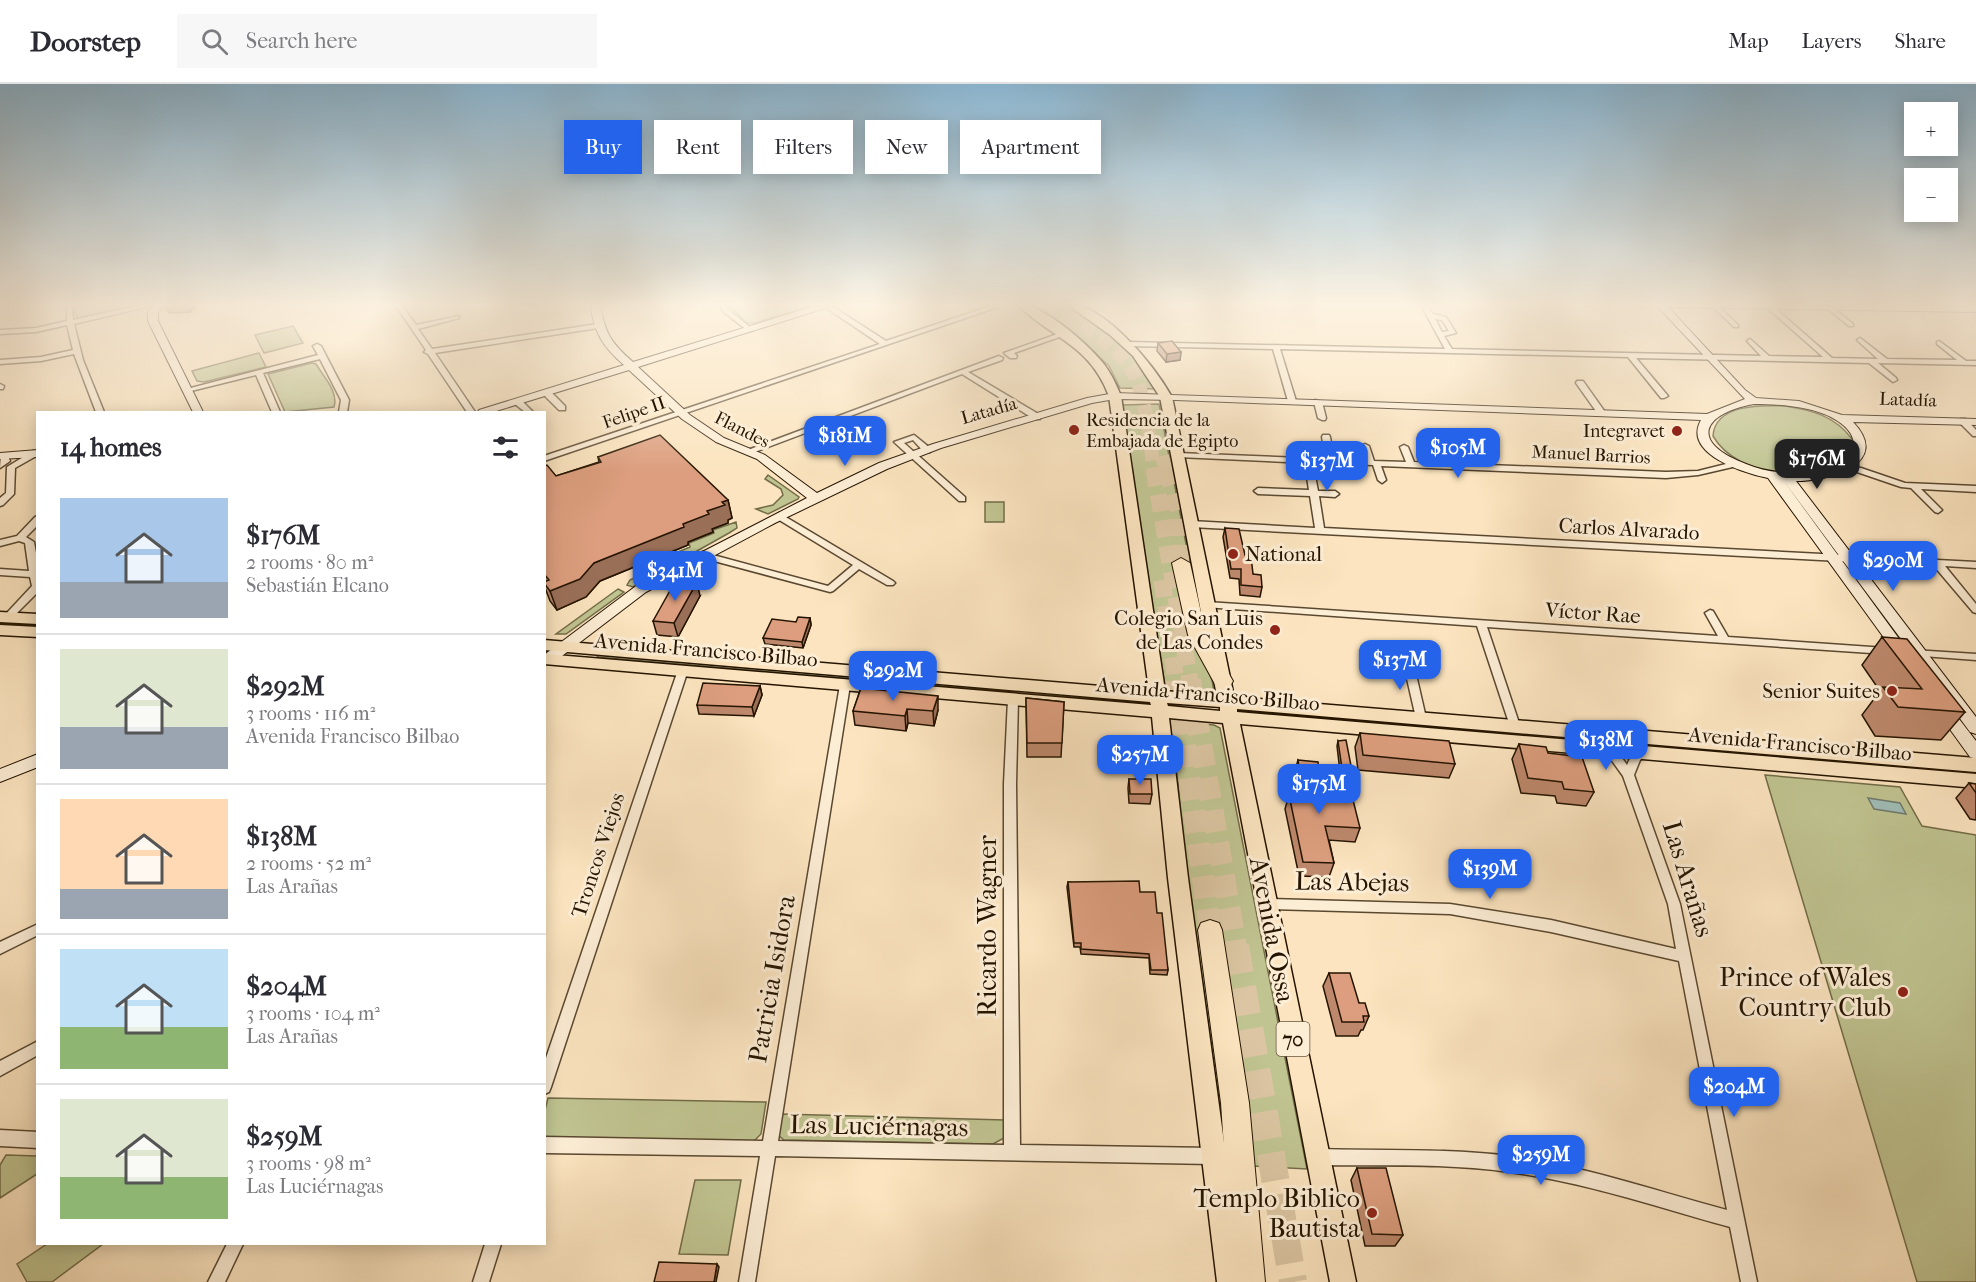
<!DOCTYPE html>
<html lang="en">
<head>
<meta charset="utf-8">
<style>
  :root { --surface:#fff; --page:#f7f7f7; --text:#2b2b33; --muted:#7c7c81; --line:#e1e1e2; --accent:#2563eb }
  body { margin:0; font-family:"IM FELL French Canon",serif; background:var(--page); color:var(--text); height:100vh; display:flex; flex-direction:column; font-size:22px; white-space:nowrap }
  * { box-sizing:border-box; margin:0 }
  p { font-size:20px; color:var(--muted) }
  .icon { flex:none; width:33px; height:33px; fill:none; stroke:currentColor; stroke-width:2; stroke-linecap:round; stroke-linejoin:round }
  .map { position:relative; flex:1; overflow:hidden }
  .details { position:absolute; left:36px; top:327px; width:510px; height:834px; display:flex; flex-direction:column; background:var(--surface); border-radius:0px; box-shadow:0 3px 15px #0003 }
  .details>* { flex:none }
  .banner { position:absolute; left:564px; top:36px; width:570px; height:54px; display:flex; gap:12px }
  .controls { position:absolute; left:1904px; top:18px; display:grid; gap:12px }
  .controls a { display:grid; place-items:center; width:54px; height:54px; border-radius:0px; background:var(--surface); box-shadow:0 3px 15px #0003; font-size:30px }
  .price { position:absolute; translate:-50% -51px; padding:0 14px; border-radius:12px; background:var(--accent); color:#fff; font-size:20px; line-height:39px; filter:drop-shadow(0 2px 3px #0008) }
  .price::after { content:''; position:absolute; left:50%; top:36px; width:18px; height:14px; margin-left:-9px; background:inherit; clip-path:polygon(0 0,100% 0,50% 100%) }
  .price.current { background:#222; color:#fff }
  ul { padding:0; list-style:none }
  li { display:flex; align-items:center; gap:18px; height:150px; padding:0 24px }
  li+li { border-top:2px solid var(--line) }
  li span { display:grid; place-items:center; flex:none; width:168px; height:120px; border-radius:0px; color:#555 }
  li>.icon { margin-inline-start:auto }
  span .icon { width:72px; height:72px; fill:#fffc; stroke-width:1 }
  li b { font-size:26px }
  h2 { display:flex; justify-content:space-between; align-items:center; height:72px; padding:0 24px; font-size:26px }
  .chip { padding:0 21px; border-radius:0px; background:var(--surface); box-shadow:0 3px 15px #0003; font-size:21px; line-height:54px }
  .chip.current { background:var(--accent); color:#fff }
  header { display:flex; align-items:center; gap:36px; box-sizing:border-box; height:84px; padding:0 30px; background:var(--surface); border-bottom:2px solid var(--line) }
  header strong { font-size:28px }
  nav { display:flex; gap:33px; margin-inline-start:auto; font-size:21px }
  .search { width:420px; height:54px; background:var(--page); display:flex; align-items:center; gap:15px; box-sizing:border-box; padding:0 21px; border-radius:0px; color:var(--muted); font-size:22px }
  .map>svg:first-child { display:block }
</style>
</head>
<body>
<header>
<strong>Doorstep</strong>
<div class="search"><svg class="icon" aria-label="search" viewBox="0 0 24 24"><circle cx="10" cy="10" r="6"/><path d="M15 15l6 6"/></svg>Search here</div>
<nav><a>Map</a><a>Layers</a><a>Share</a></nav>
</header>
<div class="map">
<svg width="1976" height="1198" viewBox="0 0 1976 1198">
  <rect width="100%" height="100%" fill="#fbe4bf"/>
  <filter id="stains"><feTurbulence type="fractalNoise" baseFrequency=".00333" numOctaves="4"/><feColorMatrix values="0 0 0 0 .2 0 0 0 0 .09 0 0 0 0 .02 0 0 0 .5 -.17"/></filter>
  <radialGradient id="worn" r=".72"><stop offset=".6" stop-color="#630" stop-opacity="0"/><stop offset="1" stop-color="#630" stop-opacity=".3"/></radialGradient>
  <path fill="#c0c491" stroke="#726c48" stroke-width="1.5" d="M146 219 78 234 72 225 82 221Z
    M728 219H814V221L755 239H746Z
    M1026 219H1064L1104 246 1135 272 1155 305 1120 304 1109 282 1090 265Z
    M293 242 303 259 264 269 255 251Z
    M259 269 266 283 204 298 197 297 192 287Z
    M312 279 316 280C323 292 339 308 334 323L285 328 268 290Z
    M1159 320 1205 558 1179 507C1182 525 1186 542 1193 558 1200 574 1216 593 1213 610L1170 608 1165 603 1122 321Z
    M1785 322C1812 326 1835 332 1852 355L1850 370C1814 399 1738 395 1713 352 1715 320 1761 321 1785 322Z
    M768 391 799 413 798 415 768 430 756 425 773 421 783 411 781 405 765 395Z
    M985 418H1004V438H985Z
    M736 438 737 444 729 449 633 503 627 501 630 496 657 482 659 476 690 463 689 459 714 449 713 446Z
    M618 505 624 508 566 550H556Z
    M599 571 1098 613V616L597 573Z
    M1310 635 1375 637 1613 659 1607 661Z
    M1174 637 1214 641 1220 644 1307 1085 1252 1082 1226 1018 1222 1080 1184 778 1178 699 1170 639Z
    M1765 691 1900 703 1922 742 1976 751V1198H1917Z
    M548 1014 766 1018 761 1050 754 1057 545 1055V1026Z
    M781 1030 1005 1036 1004 1054 993 1060 784 1056 778 1051Z
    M6 1071 37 1072V1090L0 1114V1081Z
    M695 1096H741L728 1171 679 1170Z
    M47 1160H103L52 1198H27L17 1180Z"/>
  <path fill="#a0beb8" stroke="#6f7a6e" stroke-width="1.5" d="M1868 714 1900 719 1906 730 1874 725Z"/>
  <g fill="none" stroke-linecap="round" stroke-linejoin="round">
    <path stroke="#dbc5a2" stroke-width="14" stroke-dasharray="14 7" stroke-linecap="butt" d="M1046 219C1078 240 1129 264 1140 305 1147 331 1150 360 1154 387
      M1162 372 1166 387"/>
    <path stroke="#dbc5a2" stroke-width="17" stroke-dasharray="17 9" stroke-linecap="butt" d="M1154 385 1190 597
      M1166 385 1180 431 1181 479
      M1162 496 1176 597"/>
    <path stroke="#dbc5a2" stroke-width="22" stroke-dasharray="22 11" stroke-linecap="butt" d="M1176 596 1210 846
      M1190 596 1236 863"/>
    <path stroke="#dbc5a2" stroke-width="28" stroke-dasharray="28 14" stroke-linecap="butt" d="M1235 862 1293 1198"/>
    <g stroke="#5a4830" stroke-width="3">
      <path id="street" d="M90 219 72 223 73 236 150 219H163L74 240 83 276 104 328H96L74 270 41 277 0 280V276L41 273 73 266 67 241 36 248 0 250V246L36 244 67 237V221Z
        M394 219H400L416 241 459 232V234L418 245 432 265 598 240 601 242 598 244 435 269 475 328H467L428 270 424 268 426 266Z
        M718 219H724L729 226 752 245V247H748L724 228Z
        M819 219H827L886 257 1000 219H1010L544 377V372L880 260Z
        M1420 219H1426L1433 230 1446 233 1456 249 1444 252 1452 265 1761 272 1747 257 1750 255 1769 272 1823 273 1762 219H1769L1832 274 1878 275 1858 257 1857 256 1860 254 1887 275 1957 276 1937 260V258L1939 257 1966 277H1976V281L1878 279 1896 294 1897 296 1893 298 1869 279 1636 274 1668 312 1664 314H1661L1628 273 1280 265 1296 317 1292 319 1288 317 1273 265 1129 262 1126 260 1129 258 1445 265ZM1435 235 1442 236 1449 247 1442 248Z
        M1922 219H1930L1936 225 1931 226Z
        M1712 220H1716L1738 241V243H1734L1712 222Z
        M1829 221 1853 240V242H1849L1827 224 1826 223Z
        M1063 248 1065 249V251L1014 269 1017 272 1016 274H1010L1004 269Z
        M317 260 321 262 349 316 347 328H339L341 316 320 275 263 289 280 328H272L256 291 187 308 183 306 318 271 313 262Z
        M999 272 1003 274 1002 276 968 288 1040 331V335H1034L962 290 752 369H749L745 367Z
        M1577 297H1583L1605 328 1604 330H1598L1576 299Z
        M0 300 4 302 3 305H0Z
        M544 307H550L565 322V326H559L544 311Z
        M515 316H521L533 328H525L515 320Z
        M1315 316 1322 318 1326 334 1325 336H1322L1318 334 1314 318Z
        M1960 335H1966L1976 346V352H1973L1960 339Z
        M914 351 930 364V368H924L913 356 904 359 965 413V417H959L894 358Z
        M1323 351H1329L1330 353 1334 375 1365 376 1361 362 1365 360 1369 362 1374 377 1406 378 1400 363 1404 361 1408 363 1414 378 1666 388 1698 387 1734 378 1738 380 1737 382 1698 391 1666 394 1381 382 1386 396 1382 399 1378 396 1373 381 1310 379 1313 381 1318 407H1335L1339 410 1335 413 1319 412 1324 444 1976 478V484L1945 482 1976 520V529L1973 528 1934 482 1191 443 1187 440 1191 437 1315 444 1310 412 1258 410 1254 407 1258 404 1309 406 1305 381 1308 379 1178 373 1174 371 1178 369 1326 375 1322 353Z
        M33 367H38V371L15 384 14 410 3 421 0 422V414L6 409 7 383Z
        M1 370H7L10 377 0 384Z
        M1840 382 1861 384 1905 399 1976 402V408L1921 405 1942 426 1938 429 1935 428 1911 404 1901 403 1857 388 1840 386Z
        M779 429 893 497 895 499 893 501H887L859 485 833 507 830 508 699 473 697 471 702 468 828 502 853 481 776 434 775 432Z
        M38 432V441L26 453 34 458 38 480V508L10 536H4L2 534 4 532 32 502 30 493 0 491V485L29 487 25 459 19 457 0 462V456L17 452 35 433Z
        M1207 518 1718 552 1705 529 1710 526 1713 527 1728 553 1886 564 1891 567 1886 570 1487 543 1520 642 1519 645H1511L1510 642 1477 542 1204 523 1202 521 1204 519Z
        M1913 566 1976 570V576L1909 571 1908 569 1909 567Z
        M683 583 688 586 551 1003 549 1008 544 1010V980L678 586Z
        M1410 583 1415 586 1426 634 1421 638 1416 634 1405 586Z
        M845 597 850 601 778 1057 1004 1061V700L1008 615 1013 611 1018 615 1016 700 1020 1061 1212 1064 1217 1067 1220 1072 1217 1077 1212 1080 775 1072 755 1198H739L760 1072 544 1069V1053L763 1057 840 601Z
        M1611 663 1615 664 1627 681 1632 670 1642 666 1646 667 1648 670 1640 676 1634 691 1680 820 1757 1198H1741L1730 1143C1657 1123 1585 1098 1509 1088 1446 1079 1382 1082 1318 1081L1313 1078 1310 1073 1313 1068 1318 1065C1382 1067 1446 1064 1510 1072 1584 1082 1655 1107 1727 1126L1679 877 1551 848 1450 830 1266 825 1261 824 1260 820 1261 816 1266 815 1450 820 1551 836 1676 865 1668 820 1623 692 1605 667 1607 664Z
        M38 840V851L0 870V858Z
        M38 957V971L0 992V977Z
        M0 1046 38 1048V1064L0 1062Z
        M227 1160H243L225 1198H208Z
        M485 1160H501L489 1198H473Z"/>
    </g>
    <g stroke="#251400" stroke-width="2">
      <path id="secondary" d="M156 219H166L158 228V237L203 328H193L148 237V228Z
        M590 219H600C604 248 611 259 633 278L825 219H841L638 283 690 331 724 354 765 371 817 409 879 379 933 360 1087 314 1115 309 1707 330 1745 315 1657 222H1618L1613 219 1976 222V228L1668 223 1745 306 1756 314 1799 317 1842 331 1976 335V341L1853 338C1893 380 1828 397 1796 397L1976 633V650L1970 648 1783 396 1908 567 1910 570 1908 573H1898L1768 394C1744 389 1682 370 1701 336L1176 316 1115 315 1092 319 941 364 887 385 775 439 646 508 554 578 544 579V571L636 502 807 414 757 375 716 358 682 335 629 286 493 328H478L479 326 624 281C602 262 594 248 590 219ZM1754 320C1779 320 1808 322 1831 333 1872 354 1852 385 1814 389 1791 390 1767 389 1746 380 1690 359 1700 330 1754 320Z
        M38 366V373L0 375V369Z
        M1944 621 1949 622 1976 657V675L1970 673 1936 626Z
        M38 670V683L0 698V685Z"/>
    </g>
    <g stroke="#251400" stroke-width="3">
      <path id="primary" d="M1016 219C1041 219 1087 259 1103 279 1111 289 1116 300 1121 312L1165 607 1217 612 1160 313 1133 272 1110 251 1065 219C1104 219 1154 281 1172 313L1234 613 1976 674V688L1237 625V628L1976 690V704L1240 640 1356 1198H1330L1223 639 1169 634 1188 794 1243 1198H1217L1168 794 1152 633 544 580V570L1151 621 1150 618 544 566V556L1149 606 1109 312C1089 259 1051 255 1016 219ZM1167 619 1220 623V627L1168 622Z
        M0 528 38 530V540L0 538Z
        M0 541 38 543V553L0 551Z"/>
    </g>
    <g stroke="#251400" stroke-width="2">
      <path id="highway" d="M1181 474 1190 479 1206 551 1233 597 1230 602H1216L1188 551 1172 479Z
        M1210 836 1219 839 1222 846 1249 1019 1265 1198H1233L1221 1019 1198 846 1201 839Z"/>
    </g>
    <use href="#street" fill="#fcedd5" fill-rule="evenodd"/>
    <use href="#secondary" fill="#fcedd5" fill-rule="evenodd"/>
    <use href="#primary" fill="#fbe4bf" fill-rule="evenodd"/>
    <use href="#highway" fill="#fbe4bf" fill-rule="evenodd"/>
  </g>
  <path fill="#bd886c" stroke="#251400" stroke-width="1.5" d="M164 219H198L190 228 169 229Z
    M1158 259 1181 268 1180 276 1166 278 1157 267Z
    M598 373 728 416 732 434 728 436V439L712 445 713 448 688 458V461L600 497 586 513 557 526 550 517 544 501V382L556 392 599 378Z
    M1225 444 1245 471 1253 490 1262 503 1260 513 1240 511 1239 495 1230 494 1223 453Z
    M700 512 678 553 657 551 653 537Z
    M810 534 811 541 803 564 765 560 763 554 796 538Z
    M1882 553 1965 628 1941 656 1875 652 1862 631 1880 607 1862 581Z
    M760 602 762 611 754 632 699 630 697 621Z
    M861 604 938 626 934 642 908 639 906 647 855 641 853 627Z
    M1026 614 1064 618 1061 673H1027Z
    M1360 649 1455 680 1449 694 1358 686 1355 663Z
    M1338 657 1353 692 1351 697 1341 696 1337 662Z
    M1519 660 1548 669 1594 708 1586 722 1557 719 1555 712 1521 709 1512 675Z
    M1298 676 1321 709 1360 744 1355 758 1329 756 1334 779 1329 793 1299 792 1285 725 1289 711H1297L1294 690Z
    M1129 695 1152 710 1150 720 1129 719 1128 704Z
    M1969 699 1976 700V736L1970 735 1956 714Z
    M1068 798 1140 808 1157 829 1168 886 1167 891 1150 890 1149 874 1081 870 1080 863H1074L1067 803Z
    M1329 889 1359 919 1369 932 1363 946H1361L1358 952H1336L1323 902Z
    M1357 1084 1403 1151 1395 1162H1365L1351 1096Z"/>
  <path fill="#9a6f58" stroke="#251400" stroke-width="1.5" d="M185 219H198L190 228Z
    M1181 268 1180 276 1166 278 1167 270Z
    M728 416 732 434 728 436V439L712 445 713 448 688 458V461L600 497 586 513 557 526 550 507 594 479 683 440 722 418Z
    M697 498 700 512 678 553 674 539Z
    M810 534 811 541 803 564 802 558Z
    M760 602 762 611 754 632 752 623Z
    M938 612V626L934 642 933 627Z
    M907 625 908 639 906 647 905 632Z
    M717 1180 719 1183 716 1198H714Z"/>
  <path fill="#dc9e7e" stroke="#251400" stroke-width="1.5" d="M1172 257 1181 268 1167 270 1158 259Z
    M660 351 728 416 722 418 725 421 707 427 709 430 683 440 684 443 594 479 580 495 550 507 544 499V498L549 496 544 490V382L547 381 556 392 601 378 598 373Z
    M1225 444 1239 445 1245 471 1251 472 1253 490 1261 491 1262 503 1241 501V485H1231Z
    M676 496 697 498 674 539 653 537Z
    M798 533 810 534 802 558 763 554 772 535 796 538Z
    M1882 553 1907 555 1965 628 1898 623 1883 603 1922 605Z
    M703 599 760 602 752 623 697 621Z
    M861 604 938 612 933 627 907 625 905 632 853 627Z
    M1026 614 1064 618 1062 659H1027Z
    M1360 649 1449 657 1455 680 1363 671Z
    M1346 656 1353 692 1343 691 1338 657Z
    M1519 660 1546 663 1548 669 1582 673 1594 708 1564 705 1562 698 1528 694Z
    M1298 676 1318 678 1321 709 1352 712 1360 744 1325 742 1334 779 1303 778 1289 711H1303Z
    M1129 695H1151L1152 710H1130Z
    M1969 699 1976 700V709Z
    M1139 797 1140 808H1155L1157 829H1162L1168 886H1151L1149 870 1081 865V859H1074L1068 798Z
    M1329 889H1350L1359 919H1365L1369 932H1363L1364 938H1342Z
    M1357 1084H1386L1403 1151 1372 1150Z
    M659 1178 717 1180 714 1198H654Z"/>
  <linearGradient id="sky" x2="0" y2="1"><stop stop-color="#8bb8d5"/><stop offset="0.57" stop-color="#fdf3e2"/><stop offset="1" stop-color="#fdf3e2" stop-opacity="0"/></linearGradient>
  <rect width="1976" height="387" fill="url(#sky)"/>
  <g fill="#8f2418" stroke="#fcedd5" stroke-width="2">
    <circle cx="1074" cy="346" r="6"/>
    <circle cx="1677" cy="347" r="6"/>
    <circle cx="1233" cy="470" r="6"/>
    <circle cx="1275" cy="546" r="6"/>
    <circle cx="1892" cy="607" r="6"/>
    <circle cx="1903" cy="908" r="6"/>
    <circle cx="1372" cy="1129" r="6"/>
  </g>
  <g text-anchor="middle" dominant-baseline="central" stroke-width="6" stroke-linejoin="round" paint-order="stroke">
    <g font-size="18" fill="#251400" stroke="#fcedd5">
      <text transform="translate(1908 316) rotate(2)">Latadía</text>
      <text transform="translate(989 327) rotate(-16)">Latadía</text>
      <text transform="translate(634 329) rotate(-19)">Felipe II</text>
      <text transform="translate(742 346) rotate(27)">Flandes</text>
      <text transform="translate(1591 371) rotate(3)">Manuel Barrios</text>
    </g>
    <g font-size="18" fill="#251400" stroke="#fcedd5" text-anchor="start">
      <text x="1086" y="336">Residencia de la<tspan x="1086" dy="21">Embajada de Egipto</tspan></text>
      <text x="1665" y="347" text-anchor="end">Integravet</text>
    </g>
    <rect fill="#fcedd5" stroke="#665540" stroke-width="1.5" x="1276.5" y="938" width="33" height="34" rx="4.5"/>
    <g font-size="20" font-weight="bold" fill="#251400">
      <text x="1293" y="955">70</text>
    </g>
    <g font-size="21" fill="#251400" stroke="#fcedd5">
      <text transform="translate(1629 445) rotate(3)">Carlos Alvarado</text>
      <text transform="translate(1593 529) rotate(4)">Víctor Rae</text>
      <text transform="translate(706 566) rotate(5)">Avenida Francisco Bilbao</text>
      <text transform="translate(1208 610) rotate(5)">Avenida Francisco Bilbao</text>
      <text transform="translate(1800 660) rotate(5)">Avenida Francisco Bilbao</text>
      <text transform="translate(598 771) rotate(-72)">Troncos Viejos</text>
    </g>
    <g font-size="21" fill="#251400" stroke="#fcedd5" text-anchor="end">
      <text x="1245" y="470" text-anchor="start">National</text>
      <text x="1263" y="534">Colegio San Luis<tspan x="1263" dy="24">de Las Condes</tspan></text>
      <text x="1880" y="607">Senior Suites</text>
    </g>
    <g font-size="26" fill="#251400" stroke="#fcedd5">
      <text transform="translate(1688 795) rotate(73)">Las Arañas</text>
      <text transform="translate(1352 798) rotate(1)">Las Abejas</text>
      <text transform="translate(987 842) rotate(-90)">Ricardo Wagner</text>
      <text transform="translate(1272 846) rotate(79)">Avenida Ossa</text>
      <text transform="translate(772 895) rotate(-80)">Patricia Isidora</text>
      <text transform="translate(879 1042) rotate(1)">Las Luciérnagas</text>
    </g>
    <g font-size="26" fill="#251400" stroke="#fcedd5" text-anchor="end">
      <text x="1891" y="893">Prince of Wales<tspan x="1891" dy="30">Country Club</tspan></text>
      <text x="1360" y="1114">Templo Biblico<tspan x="1360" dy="30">Bautista</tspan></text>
    </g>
  </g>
  <rect width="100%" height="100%" filter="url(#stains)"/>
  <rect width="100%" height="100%" fill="url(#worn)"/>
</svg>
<div class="controls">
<a>+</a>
<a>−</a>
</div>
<b class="price" style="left:845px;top:383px">$181M</b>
<b class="price" style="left:1458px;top:395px">$105M</b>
<b class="price current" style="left:1817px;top:406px">$176M</b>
<b class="price" style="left:1327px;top:408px">$137M</b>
<b class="price" style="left:1893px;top:508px">$290M</b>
<b class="price" style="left:675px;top:518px">$341M</b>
<b class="price" style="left:1400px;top:607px">$137M</b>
<b class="price" style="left:893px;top:618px">$292M</b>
<b class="price" style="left:1606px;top:687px">$138M</b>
<b class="price" style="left:1140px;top:702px">$257M</b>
<b class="price" style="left:1319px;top:731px">$175M</b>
<b class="price" style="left:1490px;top:816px">$139M</b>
<b class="price" style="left:1734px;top:1034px">$204M</b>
<b class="price" style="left:1541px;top:1102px">$259M</b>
<div class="banner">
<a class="chip current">Buy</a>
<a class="chip">Rent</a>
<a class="chip">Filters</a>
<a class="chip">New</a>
<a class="chip">Apartment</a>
</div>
<section class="details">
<h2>14 homes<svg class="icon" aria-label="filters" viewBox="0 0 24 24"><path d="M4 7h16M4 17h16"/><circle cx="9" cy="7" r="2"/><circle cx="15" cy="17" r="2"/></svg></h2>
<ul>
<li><span style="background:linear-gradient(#a9c7e8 70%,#9aa5b1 0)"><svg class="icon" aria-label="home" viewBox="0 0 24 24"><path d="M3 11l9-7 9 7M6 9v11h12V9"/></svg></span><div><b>$176M</b><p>2 rooms · 80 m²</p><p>Sebastián Elcano</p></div></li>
<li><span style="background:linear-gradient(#dfe7d0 65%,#9aa5b1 0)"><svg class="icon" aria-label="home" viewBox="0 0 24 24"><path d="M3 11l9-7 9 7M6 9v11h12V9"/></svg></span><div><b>$292M</b><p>3 rooms · 116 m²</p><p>Avenida Francisco Bilbao</p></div></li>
<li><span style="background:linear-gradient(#ffd9b3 75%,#9aa5b1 0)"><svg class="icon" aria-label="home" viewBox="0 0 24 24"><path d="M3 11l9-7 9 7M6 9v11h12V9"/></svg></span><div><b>$138M</b><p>2 rooms · 52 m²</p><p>Las Arañas</p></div></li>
<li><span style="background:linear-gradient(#bfe0f5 65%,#8fb573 0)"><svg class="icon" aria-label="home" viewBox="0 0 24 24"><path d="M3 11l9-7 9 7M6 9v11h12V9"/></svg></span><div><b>$204M</b><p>3 rooms · 104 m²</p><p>Las Arañas</p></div></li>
<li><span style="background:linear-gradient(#dfe7d0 65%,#8fb573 0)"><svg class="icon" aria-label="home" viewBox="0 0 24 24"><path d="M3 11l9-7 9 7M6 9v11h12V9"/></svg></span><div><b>$259M</b><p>3 rooms · 98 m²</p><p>Las Luciérnagas</p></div></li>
</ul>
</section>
</div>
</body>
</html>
